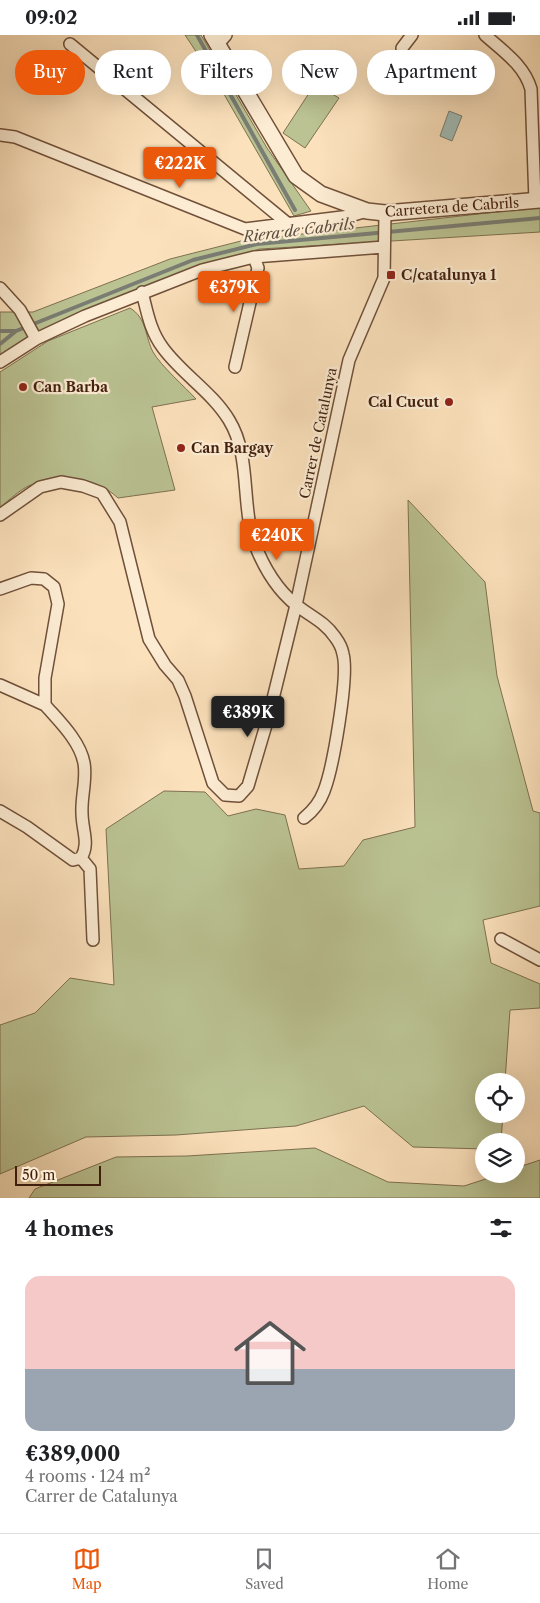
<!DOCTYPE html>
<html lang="en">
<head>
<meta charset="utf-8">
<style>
  :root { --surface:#fff; --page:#f6f6f6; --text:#202124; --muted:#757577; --line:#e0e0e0; --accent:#ea580c }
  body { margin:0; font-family:"Libre Caslon Text",serif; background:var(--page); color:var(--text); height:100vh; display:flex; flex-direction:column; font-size:19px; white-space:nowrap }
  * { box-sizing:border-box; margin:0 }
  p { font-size:16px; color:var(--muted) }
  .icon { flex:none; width:28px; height:28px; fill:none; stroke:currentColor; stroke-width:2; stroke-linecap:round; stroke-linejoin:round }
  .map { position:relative; height:1163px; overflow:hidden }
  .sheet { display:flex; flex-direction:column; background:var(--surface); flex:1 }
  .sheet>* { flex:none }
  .top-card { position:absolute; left:15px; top:15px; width:510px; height:45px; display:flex; gap:10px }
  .tools { position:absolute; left:475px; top:1038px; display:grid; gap:10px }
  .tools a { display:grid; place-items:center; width:50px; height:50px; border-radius:50%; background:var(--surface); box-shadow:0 5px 20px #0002; font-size:25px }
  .scale { position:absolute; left:15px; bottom:12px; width:86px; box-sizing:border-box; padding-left:5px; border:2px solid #411f0d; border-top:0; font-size:14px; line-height:18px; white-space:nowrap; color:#411f0d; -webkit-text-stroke:4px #fcecd3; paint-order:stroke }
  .price { position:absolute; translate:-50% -42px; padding:0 11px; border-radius:5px; background:var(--accent); color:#fff; font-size:16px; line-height:32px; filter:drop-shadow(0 1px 2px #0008) }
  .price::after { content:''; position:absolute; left:50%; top:30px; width:15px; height:11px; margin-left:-8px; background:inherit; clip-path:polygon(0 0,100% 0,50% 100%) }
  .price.on { background:#222; color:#fff }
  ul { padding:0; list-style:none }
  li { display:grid; align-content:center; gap:10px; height:265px; padding:0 25px }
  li+li { border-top:1px solid var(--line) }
  li span { display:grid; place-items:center; height:155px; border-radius:15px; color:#555 }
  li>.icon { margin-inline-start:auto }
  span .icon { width:90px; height:90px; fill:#fffc; stroke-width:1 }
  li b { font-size:21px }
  h2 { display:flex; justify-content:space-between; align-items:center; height:60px; padding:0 25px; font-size:21px }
  .tag { padding:0 18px; border-radius:22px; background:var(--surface); box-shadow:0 5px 20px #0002; font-size:18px; line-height:45px }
  .tag.on { background:var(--accent); color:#fff }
  .status { display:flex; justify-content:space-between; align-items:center; height:35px; padding:0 25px; background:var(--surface); direction:ltr }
  .status svg { height:14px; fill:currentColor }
  .dock { display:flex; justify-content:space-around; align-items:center; height:70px; border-top:1px solid var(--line); background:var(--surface); font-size:14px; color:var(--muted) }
  .dock a { display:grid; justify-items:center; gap:2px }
  .dock .on { color:var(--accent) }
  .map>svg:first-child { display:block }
</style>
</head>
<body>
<div class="status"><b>09:02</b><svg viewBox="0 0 49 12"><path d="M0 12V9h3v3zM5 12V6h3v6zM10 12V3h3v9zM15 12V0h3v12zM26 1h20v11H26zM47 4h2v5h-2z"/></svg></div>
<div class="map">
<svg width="540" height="1163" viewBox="0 0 540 1163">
  <rect width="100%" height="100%" fill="#fbe1bc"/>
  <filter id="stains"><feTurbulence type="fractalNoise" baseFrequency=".004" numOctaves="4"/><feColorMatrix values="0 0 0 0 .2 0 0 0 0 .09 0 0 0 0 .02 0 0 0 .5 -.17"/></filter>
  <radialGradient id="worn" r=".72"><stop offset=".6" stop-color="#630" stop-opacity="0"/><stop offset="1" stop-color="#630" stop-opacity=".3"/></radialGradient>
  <path fill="#bbc393" stroke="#7e7150" d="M185 0H201L267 113 311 176 294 181 221 54Z
    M315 49 339 63 305 113 283 98Z
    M540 172V197L260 214 218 226 0 321V277H33L170 224 241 206Z
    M130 273C147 283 145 302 153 317 161 331 185 352 196 364L152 372 175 455 118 463C94 441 62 438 31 450 20 454 10 465 0 472V337L48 306Z
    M408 465 485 547 497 641 533 776 540 778V871L483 885 491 928 540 949V973L510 975 505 1046H484V1079H503L501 1106H484V1114L413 1112 364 1071 296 1091 176 1100 86 1102 0 1139V990L35 978 70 943 114 950 106 794 164 756 205 757 228 781 256 774 285 780 299 834 344 831 363 805 415 792Z
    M315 1113 388 1147 464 1151 501 1139H516V1133L540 1125V1163H29L35 1154 116 1122 187 1121Z"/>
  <path fill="#a0bcb7" stroke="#7a7d73" d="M449 76 462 81 452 106 440 101Z"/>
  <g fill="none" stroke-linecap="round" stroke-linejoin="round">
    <path stroke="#7a7d73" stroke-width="4" d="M197 0 295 175
      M0 296H15
      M0 309 16 296 193 225 257 209 540 183"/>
    <g stroke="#705039" stroke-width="14">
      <path id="minor" d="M485 0C504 17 524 30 531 54L535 166
        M70 9 287 188
        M218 9 226 0
        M402 13 412 0
        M0 100 15 102 245 194 350 181 367 176
        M0 253 20 275 36 304
        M142 257C147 276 150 296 163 313 182 339 212 357 229 385 253 424 239 475 258 517 268 540 282 561 303 575 316 584 326 589 335 602 338 606 342 613 343 619 349 641 333 733 324 756 320 767 313 776 304 783
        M0 327 36 304 85 281 202 235 254 222 384 212
        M235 332 258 233 254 222
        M0 480 40 452 61 447 83 451 102 458 120 487 149 604 165 630 178 645 185 661 213 748 225 760 239 761 248 751 269 680 296 570 349 325 384 243 385 178
        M0 554 31 543 44 544 54 552 58 569 45 643V670C59 686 80 706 84 728 87 744 81 762 82 778 82 795 90 809 81 823L90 834 93 905
        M0 650 45 670
        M0 776 27 792 73 825 81 823
        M501 904 540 925"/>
    </g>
    <g stroke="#705039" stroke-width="18">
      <path id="tertiary" d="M212 0 296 141 321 159 367 176 385 178 540 165"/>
    </g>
    <use href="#minor" stroke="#fcecd3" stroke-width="11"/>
    <use href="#tertiary" stroke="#fcecd3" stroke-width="15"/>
  </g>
  <g fill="#8f2418" stroke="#fcecd3" stroke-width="2">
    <rect x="386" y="235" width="10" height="10" rx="2.5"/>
    <circle cx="23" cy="352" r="5"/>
    <circle cx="449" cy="367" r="5"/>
    <circle cx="181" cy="413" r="5"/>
  </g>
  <g text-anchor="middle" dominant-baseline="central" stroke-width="4.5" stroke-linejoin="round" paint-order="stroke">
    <g font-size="14" fill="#411f0d" stroke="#fcecd3">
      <text transform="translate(452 172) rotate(-4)">Carretera de Cabrils</text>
      <text transform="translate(318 398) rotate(-78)">Carrer de Catalunya</text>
    </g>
    <g font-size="14" font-weight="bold" fill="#411f0d" stroke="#fcecd3" text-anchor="start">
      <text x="401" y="240">C/catalunya 1</text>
      <text x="33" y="352">Can Barba</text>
      <text x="439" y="367" text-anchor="end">Cal Cucut</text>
      <text x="191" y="413">Can Bargay</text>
    </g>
    <g font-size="15" font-style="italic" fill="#5e4e40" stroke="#fcecd3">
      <text transform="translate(299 195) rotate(-7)">Riera de Cabrils</text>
    </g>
  </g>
  <rect width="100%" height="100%" filter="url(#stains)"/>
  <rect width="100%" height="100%" fill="url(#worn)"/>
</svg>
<div class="tools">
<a><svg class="icon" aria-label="locate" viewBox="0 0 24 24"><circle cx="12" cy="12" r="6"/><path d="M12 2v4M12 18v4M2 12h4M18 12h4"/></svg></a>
<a><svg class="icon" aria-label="layers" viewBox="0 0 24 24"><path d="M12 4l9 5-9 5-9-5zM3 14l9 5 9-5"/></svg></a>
</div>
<div class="scale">50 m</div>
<b class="price" style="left:180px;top:154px">€222K</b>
<b class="price" style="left:234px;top:278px">€379K</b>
<b class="price" style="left:277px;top:526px">€240K</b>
<b class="price on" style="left:248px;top:703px">€389K</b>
<div class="top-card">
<a class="tag on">Buy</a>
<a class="tag">Rent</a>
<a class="tag">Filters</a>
<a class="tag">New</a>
<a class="tag">Apartment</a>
</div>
</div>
<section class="sheet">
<h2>4 homes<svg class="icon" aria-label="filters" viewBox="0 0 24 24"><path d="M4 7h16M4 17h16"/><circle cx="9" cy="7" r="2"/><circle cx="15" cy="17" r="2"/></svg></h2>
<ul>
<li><span style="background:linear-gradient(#f6c9c9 60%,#9aa5b1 0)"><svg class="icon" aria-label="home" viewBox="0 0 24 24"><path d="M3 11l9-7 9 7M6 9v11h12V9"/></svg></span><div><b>€389,000</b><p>4 rooms · 124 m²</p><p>Carrer de Catalunya</p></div></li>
</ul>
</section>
<nav class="dock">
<a class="on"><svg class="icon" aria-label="map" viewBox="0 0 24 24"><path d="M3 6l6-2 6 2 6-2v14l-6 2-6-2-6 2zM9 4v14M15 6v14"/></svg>Map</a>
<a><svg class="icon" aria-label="saved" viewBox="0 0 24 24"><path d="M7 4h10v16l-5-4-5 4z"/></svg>Saved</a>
<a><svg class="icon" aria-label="home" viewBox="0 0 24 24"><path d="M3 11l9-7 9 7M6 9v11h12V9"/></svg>Home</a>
</nav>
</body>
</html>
